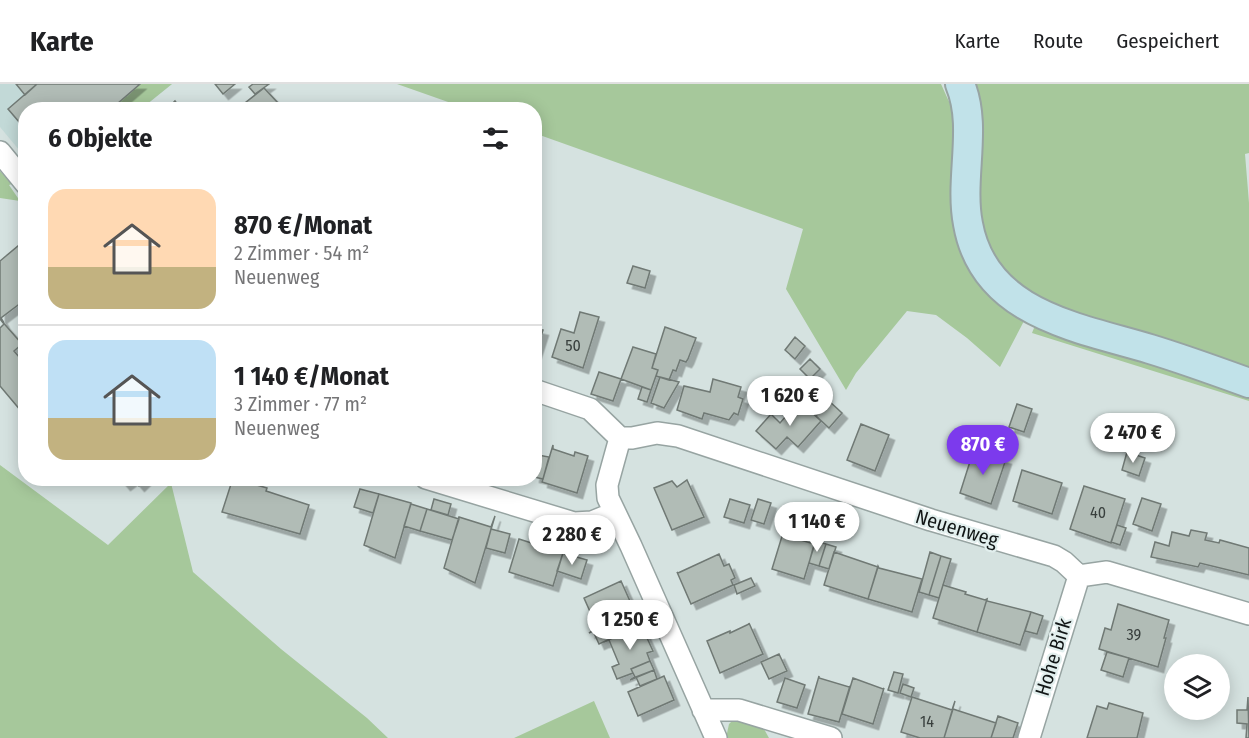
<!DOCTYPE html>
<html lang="de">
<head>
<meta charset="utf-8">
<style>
  :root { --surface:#fff; --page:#f2f2f2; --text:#202124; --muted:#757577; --line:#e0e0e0; --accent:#7c3aed }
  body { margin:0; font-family:"Fira Sans Condensed",sans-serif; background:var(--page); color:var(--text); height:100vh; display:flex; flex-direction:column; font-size:22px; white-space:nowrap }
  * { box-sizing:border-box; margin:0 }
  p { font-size:20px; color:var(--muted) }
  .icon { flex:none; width:33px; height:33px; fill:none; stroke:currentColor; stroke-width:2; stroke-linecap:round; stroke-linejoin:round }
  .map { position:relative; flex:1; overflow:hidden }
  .side { position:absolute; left:18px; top:18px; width:524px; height:384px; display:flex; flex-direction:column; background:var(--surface); border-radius:24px; box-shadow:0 3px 15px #0003 }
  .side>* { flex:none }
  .controls { position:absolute; left:1164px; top:570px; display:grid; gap:12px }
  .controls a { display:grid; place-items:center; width:66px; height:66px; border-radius:50%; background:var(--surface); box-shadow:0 3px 15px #0003; font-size:30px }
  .price { position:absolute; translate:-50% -51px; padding:0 14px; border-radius:21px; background:#fff; color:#222; font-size:20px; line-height:39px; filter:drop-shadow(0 2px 3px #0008) }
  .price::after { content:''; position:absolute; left:50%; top:36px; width:18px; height:14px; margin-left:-9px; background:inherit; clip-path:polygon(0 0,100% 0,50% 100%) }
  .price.selected { background:var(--accent); color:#fff }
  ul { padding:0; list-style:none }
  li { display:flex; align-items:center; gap:18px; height:150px; padding:0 30px }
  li+li { border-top:2px solid var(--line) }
  li span { display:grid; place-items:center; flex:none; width:168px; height:120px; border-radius:18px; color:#555 }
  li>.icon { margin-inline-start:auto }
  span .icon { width:72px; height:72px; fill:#fffc; stroke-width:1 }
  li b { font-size:26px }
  h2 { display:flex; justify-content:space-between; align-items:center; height:72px; padding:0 30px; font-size:26px }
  header { display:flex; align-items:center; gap:36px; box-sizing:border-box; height:84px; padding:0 30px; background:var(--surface); border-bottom:2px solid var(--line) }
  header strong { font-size:28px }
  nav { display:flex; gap:33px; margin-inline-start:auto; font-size:21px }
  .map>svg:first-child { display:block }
</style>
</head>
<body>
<header>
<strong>Karte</strong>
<nav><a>Karte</a><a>Route</a><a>Gespeichert</a></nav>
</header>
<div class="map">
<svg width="1249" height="654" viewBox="0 0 1249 654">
  <defs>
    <filter id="shadow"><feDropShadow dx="5.5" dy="5.5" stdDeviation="0" flood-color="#0004"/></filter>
  </defs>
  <rect width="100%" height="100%" fill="#d5e2e0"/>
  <path fill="#c2d9d7" d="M0 0H172L141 25 26 26 25 73 0 43Z"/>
  <path fill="#a6c89b" d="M140 0H172L141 25 110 26Z
    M397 0H941L951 22 955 44 954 106 1024 237 1000 283 967 254 936 231 907 227 856 289 846 306 786 205 803 145 534 49V26L468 25Z
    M973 0H1249V69L1245 70 1249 119V289L1037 215 1000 188 978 138Z
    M0 87 12 100 9 101 20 117 0 114Z
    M1040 240 1249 309V317L1032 249 1034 244Z
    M0 381 108 461 171 399 193 488 281 565 367 634 388 654H0Z
    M594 617 610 654H514Z
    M734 635 760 638 769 654H726L729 640Z"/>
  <path fill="#b1bcb6" stroke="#707974" stroke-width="1.5" filter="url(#shadow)" d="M16 0H37L25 11Z
    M37 0H140L110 26H26V46L8 25Z
    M215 0H235L223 10Z
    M253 0H269L255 10 249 3Z
    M264 4 278 19 269 26H236Z
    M175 17 182 26H166Z
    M22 151 26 156V215L1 234 4 239 0 234V177L25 156Z
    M633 182 650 187 645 204 627 199Z
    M580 228 599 233 583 284 552 273 561 245 574 249Z
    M0 235 22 260 14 267 20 274 23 272 26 275V323L21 327 0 302V244L4 240Z
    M665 243 696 254 688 275 686 278 680 276 676 287 673 286 669 296 656 292 658 286 652 284Z
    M534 244 543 246 534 274Z
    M795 253 805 262 795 275 785 266Z
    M633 263 656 270 652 284 658 286 651 306 621 295Z
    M810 275 820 285 810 295 800 285Z
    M599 288 621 295 613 317 591 310Z
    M660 293 679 298 664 324 651 319Z
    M713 295 741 303 738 313 743 315 738 331 734 329 729 336 704 329 702 335 677 326 684 302 710 308Z
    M642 303 651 306 647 318 638 315Z
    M812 313 823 323 815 331 804 322Z
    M799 317 821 337 798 363 787 353 776 365 756 347 771 330 780 339Z
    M829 317 842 329 829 344 816 332Z
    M1017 320 1032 325 1024 348 1009 343Z
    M861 340 889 351 875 387 847 376Z
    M553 361V365L574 372 575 368 588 372 577 409 542 398Z
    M974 365 1006 375 991 420 960 409Z
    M1127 368 1145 374 1139 392 1122 386Z
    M538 371 549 373 543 395 534 393Z
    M1022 386 1062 399 1052 430 1013 417Z
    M119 394H147L139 402 133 395 125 401Z
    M233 394 267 404 266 407 309 421 300 450 222 428Z
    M687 396 704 433 672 446 654 404 672 397 677 403Z
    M1084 402 1125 415 1111 459 1070 445Z
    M360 405 379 410 373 429 354 423Z
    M379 410 411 419 395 474 364 461Z
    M1142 414 1161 420 1152 447 1133 440Z
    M434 415 451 420 448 431 431 426Z
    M730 415 750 421 744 439 724 433Z
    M758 415 771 419 764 440 751 436Z
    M411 420 427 425 420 447 404 442Z
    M427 425 459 435 452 456 420 447Z
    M495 432 475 499 444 484 459 433 491 443Z
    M1117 441 1126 444 1120 461 1111 458Z
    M491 445 510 450 505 469 486 464Z
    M1191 446 1207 449 1205 456 1219 459 1220 456 1249 464V491L1200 479 1198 483 1151 473 1155 458 1169 462 1172 448 1189 452Z
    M783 449V451L814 460 815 459 804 495 772 485Z
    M519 455 563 469 553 502 509 488Z
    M815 457 826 460 819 482 809 479Z
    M826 460 836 463 829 485 819 482Z
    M834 468 878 483 868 515 824 501Z
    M930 468 941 472 929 511 919 508Z
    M563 469 587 476 581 495 557 487Z
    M719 470 724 482 729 480 735 494 731 496 733 501 691 520 677 488 678 489Z
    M941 472 951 475 939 514 929 511Z
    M878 482 879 484 922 495 912 528 868 515Z
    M751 494 755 502 737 510 734 501Z
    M621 497 633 524 596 541 584 514Z
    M943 501 966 508 965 510 985 516 987 515 977 548 933 534Z
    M987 515V517L1031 528 1020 561 977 548Z
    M1118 520 1169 536 1164 554H1166L1158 583 1099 565 1105 544 1111 546Z
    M626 527 634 544 599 560 593 547 589 549 593 546 590 539 592 542 596 541Z
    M1031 528 1043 532 1037 550 1025 547Z
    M749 539 763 570 720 589 707 557 730 547V549L749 540Z
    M641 541 653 567 647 569 650 577 631 585 633 589 617 595 612 583 619 580 609 556 604 558Z
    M1107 568 1129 574 1123 593 1101 586Z
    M779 570 787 587 769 595 761 578Z
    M650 577 654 586 630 596 635 593 631 585Z
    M654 586 657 595 640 602 636 593Z
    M894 588 903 590 898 609 888 606Z
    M664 592 674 616 638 632 628 608Z
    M819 592V594L849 603 850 602 839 638 808 630Z
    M785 594 805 601 797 624 777 618Z
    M853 594 883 605 884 604 873 640 842 630Z
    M903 600 914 604 911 613 900 609Z
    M912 613 952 626 955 617 944 654H920L901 648Z
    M1248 613 1249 654H1246L1247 640 1237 639V626H1247Z
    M1109 619 1143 629 1137 654H1087L1097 622 1107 625Z
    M953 625 996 639 991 654H944Z
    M998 632 1018 639 1013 654H991Z"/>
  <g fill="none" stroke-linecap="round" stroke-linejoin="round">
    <g stroke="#97a4a2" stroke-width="24">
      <path id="minor" d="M0 68 26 100
        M534 306 590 325 620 354H632L657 349 678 352 931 436 1054 472 1064 478 1079 492 1107 488 1249 530
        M620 354 607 401 608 414 631 462 716 654
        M426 394 574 439 592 438 614 429
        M703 626H739L831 654
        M1029 654 1079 492"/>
    </g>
    <g stroke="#97a4a2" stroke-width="32">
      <path id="secondary" d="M960 0C978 43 959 94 968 140 984 230 1077 243 1150 265 1183 275 1216 287 1249 299"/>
    </g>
    <use href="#minor" stroke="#fff" stroke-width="21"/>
    <use href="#secondary" stroke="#c1e2e9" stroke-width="28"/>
  </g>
  <g text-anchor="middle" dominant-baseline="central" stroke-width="4.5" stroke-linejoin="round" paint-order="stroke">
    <g font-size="16" fill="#39403e">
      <text x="573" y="261">50</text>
      <text x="1098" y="428">40</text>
      <text x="1134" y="550">39</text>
      <text x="927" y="637">14</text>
    </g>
    <g font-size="20" fill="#111616" stroke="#e2efee">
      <text transform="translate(957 444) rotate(17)">Neuenweg</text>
      <text transform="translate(1053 573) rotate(-73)">Hohe Birk</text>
    </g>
  </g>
</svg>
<div class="controls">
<a><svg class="icon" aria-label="layers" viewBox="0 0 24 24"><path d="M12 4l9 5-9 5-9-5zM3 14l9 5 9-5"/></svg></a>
</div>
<b class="price" style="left:790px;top:343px">1 620 €</b>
<b class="price" style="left:1133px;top:380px">2 470 €</b>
<b class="price selected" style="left:983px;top:392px">870 €</b>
<b class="price" style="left:817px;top:469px">1 140 €</b>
<b class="price" style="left:572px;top:482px">2 280 €</b>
<b class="price" style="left:630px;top:567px">1 250 €</b>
<section class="side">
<h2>6 Objekte<svg class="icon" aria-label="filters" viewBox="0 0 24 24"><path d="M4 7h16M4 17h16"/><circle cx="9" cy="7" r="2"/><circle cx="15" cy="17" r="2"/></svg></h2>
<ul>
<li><span style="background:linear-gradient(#ffd9b3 65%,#c2b280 0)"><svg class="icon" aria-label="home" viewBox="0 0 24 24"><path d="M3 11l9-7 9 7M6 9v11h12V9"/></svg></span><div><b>870 €/Monat</b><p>2 Zimmer · 54 m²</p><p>Neuenweg</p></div></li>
<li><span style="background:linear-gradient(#bfe0f5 65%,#c2b280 0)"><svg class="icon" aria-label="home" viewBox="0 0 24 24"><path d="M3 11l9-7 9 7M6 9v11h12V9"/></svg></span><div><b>1 140 €/Monat</b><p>3 Zimmer · 77 m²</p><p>Neuenweg</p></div></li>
</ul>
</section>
</div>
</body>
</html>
